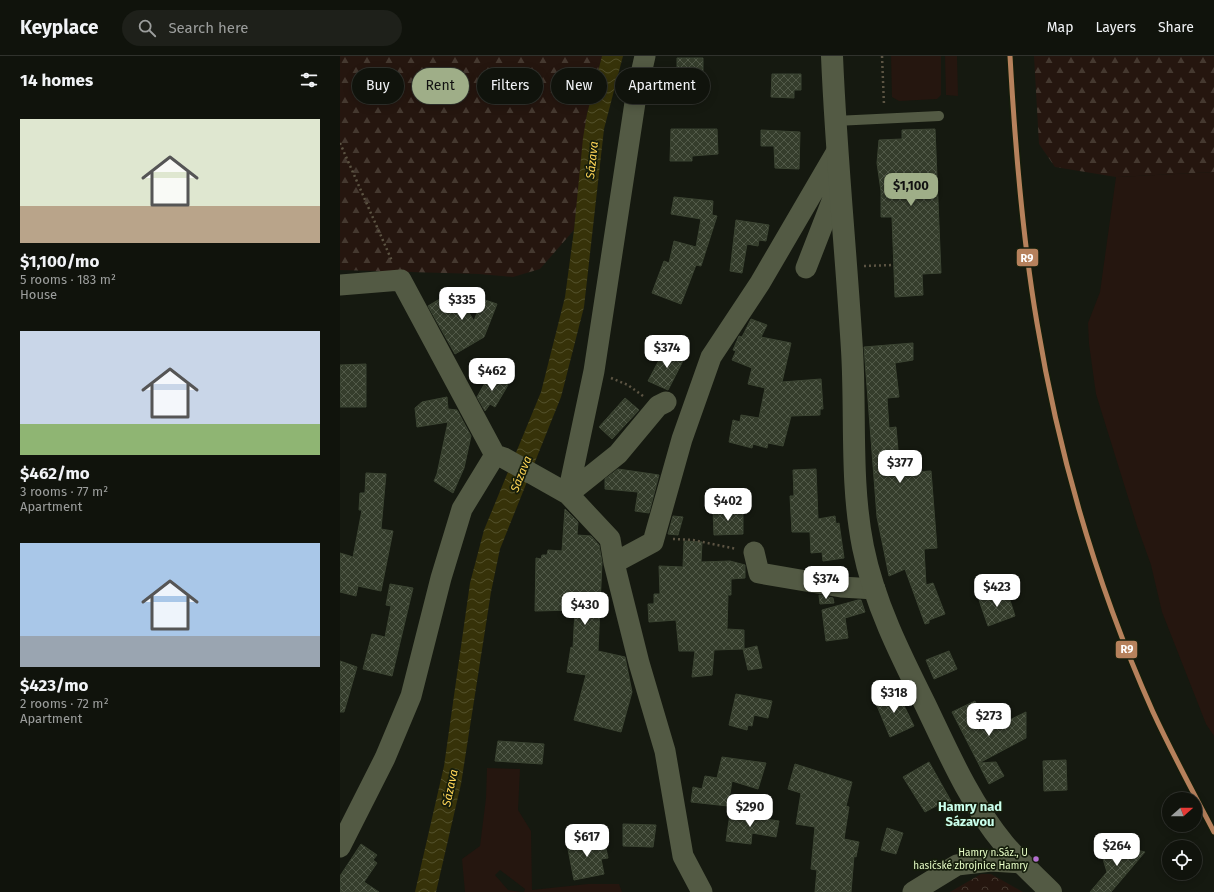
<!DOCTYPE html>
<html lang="en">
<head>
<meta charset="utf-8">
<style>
  :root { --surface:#10130c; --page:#1e201a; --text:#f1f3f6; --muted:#9c9e9d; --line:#30322d; --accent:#9fae88 }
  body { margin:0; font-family:"Fira Sans",sans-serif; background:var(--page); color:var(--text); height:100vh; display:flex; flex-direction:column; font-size:15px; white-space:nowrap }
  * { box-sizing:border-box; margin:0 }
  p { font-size:13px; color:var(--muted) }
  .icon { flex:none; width:22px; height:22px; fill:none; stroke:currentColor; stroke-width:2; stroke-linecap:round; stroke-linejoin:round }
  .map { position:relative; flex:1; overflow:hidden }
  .sheet { display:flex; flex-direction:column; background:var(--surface); width:340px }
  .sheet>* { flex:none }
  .hud { position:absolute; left:12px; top:12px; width:380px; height:36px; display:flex; gap:8px }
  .needle { width:26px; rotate:69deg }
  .buttons { position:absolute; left:822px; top:736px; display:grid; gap:8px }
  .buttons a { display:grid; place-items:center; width:40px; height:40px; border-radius:50%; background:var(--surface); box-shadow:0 2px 10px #0003,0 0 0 1px var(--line); font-size:20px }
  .price { position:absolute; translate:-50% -34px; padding:0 9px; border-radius:8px; background:#fff; color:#222; font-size:13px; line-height:26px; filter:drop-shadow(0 1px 2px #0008) }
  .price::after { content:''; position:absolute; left:50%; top:24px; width:12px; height:9px; margin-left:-6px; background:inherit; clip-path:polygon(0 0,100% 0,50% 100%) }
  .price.on { background:var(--accent); color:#111 }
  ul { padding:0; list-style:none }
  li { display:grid; align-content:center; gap:8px; height:212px; padding:0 20px }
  li span { display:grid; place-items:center; height:124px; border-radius:0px; color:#555 }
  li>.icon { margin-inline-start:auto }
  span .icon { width:72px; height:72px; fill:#fffc; stroke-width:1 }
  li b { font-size:17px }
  h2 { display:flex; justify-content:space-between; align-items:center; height:48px; padding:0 20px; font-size:17px }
  .tag { padding:0 14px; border-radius:18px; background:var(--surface); box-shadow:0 2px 10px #0003,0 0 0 1px var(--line); font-size:14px; line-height:36px }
  .tag.on { background:var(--accent); color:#111 }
  header { display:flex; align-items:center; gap:24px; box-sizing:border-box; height:56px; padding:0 20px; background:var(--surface); border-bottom:1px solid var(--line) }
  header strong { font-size:19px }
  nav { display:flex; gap:22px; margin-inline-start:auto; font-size:14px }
  .search { width:280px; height:36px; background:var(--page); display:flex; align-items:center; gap:10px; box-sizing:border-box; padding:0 14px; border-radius:22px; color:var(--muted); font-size:15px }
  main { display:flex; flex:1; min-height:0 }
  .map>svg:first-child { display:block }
</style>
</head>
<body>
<header>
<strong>Keyplace</strong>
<div class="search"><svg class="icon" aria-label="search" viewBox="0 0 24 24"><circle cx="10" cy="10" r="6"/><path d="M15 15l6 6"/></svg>Search here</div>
<nav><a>Map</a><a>Layers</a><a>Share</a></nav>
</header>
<main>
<section class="sheet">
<h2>14 homes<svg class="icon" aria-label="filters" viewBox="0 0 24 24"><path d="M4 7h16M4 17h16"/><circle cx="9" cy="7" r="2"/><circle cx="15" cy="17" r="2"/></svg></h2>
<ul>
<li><span style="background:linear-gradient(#dfe7d0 70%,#b9a48a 0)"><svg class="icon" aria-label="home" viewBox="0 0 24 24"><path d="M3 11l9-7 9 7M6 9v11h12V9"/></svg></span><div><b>$1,100/mo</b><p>5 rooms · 183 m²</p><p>House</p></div></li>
<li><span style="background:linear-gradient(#c9d6e8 75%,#8fb573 0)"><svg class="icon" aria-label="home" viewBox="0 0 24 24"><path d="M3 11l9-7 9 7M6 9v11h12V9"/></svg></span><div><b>$462/mo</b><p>3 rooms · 77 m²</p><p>Apartment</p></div></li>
<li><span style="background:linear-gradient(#a9c7e8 75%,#9aa5b1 0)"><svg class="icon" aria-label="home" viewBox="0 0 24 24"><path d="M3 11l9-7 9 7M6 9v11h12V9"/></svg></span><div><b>$423/mo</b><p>2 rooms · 72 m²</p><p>Apartment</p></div></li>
</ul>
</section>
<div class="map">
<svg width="874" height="836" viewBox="0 0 874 836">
  <defs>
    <pattern id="forest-firs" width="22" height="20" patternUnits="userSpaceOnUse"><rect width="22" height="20" fill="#25160f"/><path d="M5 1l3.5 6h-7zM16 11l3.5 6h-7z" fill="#453930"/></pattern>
    <pattern id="park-crowns" width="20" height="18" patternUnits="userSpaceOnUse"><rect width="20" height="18" fill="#25160f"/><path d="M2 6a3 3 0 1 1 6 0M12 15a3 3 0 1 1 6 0" fill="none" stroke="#453930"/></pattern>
    <pattern id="water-waves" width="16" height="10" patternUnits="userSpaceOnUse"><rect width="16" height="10" fill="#363209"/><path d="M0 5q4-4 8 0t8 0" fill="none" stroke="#53512b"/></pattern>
    <pattern id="building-cross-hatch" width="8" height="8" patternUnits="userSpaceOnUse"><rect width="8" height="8" fill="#353d2c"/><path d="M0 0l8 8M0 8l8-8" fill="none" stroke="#525a49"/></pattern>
  </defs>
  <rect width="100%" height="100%" fill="#151910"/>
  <path fill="#25160f" d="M551 0H601V39L597 43 559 45 552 41Z
    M605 0H617L618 40 606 39Z
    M874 116V680L866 668 822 556 811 509 797 470 756 338 749 288 748 267 760 236 776 121Z
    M147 712 180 713 178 754 191 775 192 834 248 828H279L282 836H184L185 833 160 814 155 819 168 834 181 836H125L122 803 140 790 146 742Z"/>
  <path fill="url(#forest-firs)" d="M0 0H262L247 58 234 174 200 213 173 221 139 218 0 214Z
    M694 0H874V116L776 121 715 111 699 88Z"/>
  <path fill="url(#park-crowns)" d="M641 818H651L683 836H610Z"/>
  <path fill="url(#water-waves)" d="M262 0H283L264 73 244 251 221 341 160 493 151 536 121 728 96 836H75L104 710 130 527 144 474 201 336 225 241 234 174 243 82 247 58Z"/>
  <path fill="url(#building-cross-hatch)" stroke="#3b4432" d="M337 2H363V28H337Z
    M432 18H461V34H454V42L431 41Z
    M331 73H377L378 98 352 100V105H330Z
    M595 73 601 217 582 218 583 239 555 241 552 161H541V135L537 107 539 84 562 83V74Z
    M421 74 460 76 459 113 435 112 434 90H421Z
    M334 141 373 145 372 159 377 160 361 210 356 209 341 248 312 237 324 205 329 207 334 185 356 191 361 163 331 158Z
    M396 164 429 169 426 185 419 184 418 190 407 188 402 217 390 215Z
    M115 234 134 265 142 243 157 248 144 281 115 298 88 250Z
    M411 263 427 269 421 281 451 287 442 326 481 323 483 353H480V359L451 360 443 390 428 387 427 392 413 388 412 392 389 386 393 364 400 366 401 359 419 362 425 332 408 328 412 312 392 304 396 295 393 294 399 280 402 281Z
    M573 287V304L555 307 559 341 547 342 549 372 556 371 560 417 591 415 597 492 584 493 586 529 593 527 605 558 589 564V567L585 568 565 513 549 520 544 495 537 461 524 291Z
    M326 291 345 301 328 334 308 325Z
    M26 308V351H0V309Z
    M150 318 168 329 155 351 150 348 145 355 137 341Z
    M107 341 108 353 117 354 131 380 124 412 113 437 94 425 97 418 108 366 77 371 75 352 82 346Z
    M285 342 299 354 272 383 259 371Z
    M278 413 319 419 309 457 295 455 298 436 265 433V423Z
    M476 413 478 463 495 460 496 468 499 467 504 502 483 505 482 496 471 497 470 476H452L450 440H454L453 414Z
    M26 417 46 418 41 473 53 475 41 535 18 530 16 540 0 536V497L13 501 22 454H19L20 437H25Z
    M225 453 238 466 237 479 251 480 259 489 262 506 258 595 285 601 292 636 281 676 234 664 246 619 227 616 231 591 233 592 235 554 195 555 196 502 201 503 202 499H207L208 494 222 495Z
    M403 453V478L374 479 373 454Z
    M333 460 343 461 338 479 328 478Z
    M344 485 362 486 361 506 390 505 405 509V522L391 523V539H388L387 573 404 574V593L417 590 422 612 408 614 403 593 374 594 372 619 352 621 355 595H339L336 564 309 566 308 548H314V538H320L319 510 343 511Z
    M50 528 73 532 52 620 23 613 32 578 45 581 51 550 46 549Z
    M667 535 675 560 648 570 639 544Z
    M479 539 493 542 494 547 480 548Z
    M518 544H521L525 556 505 562 508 582 486 585 482 554Z
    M609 595 617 613 594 623 586 604Z
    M0 605 17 611 4 656H0Z
    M557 635 574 670 550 681 535 645Z
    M396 638 432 645 428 662 414 659 412 670 408 669 407 674 389 669Z
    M635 645 649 674 686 656V682L639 707 656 706 664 720 649 728 612 656Z
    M158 685 204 688 202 708 155 705Z
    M382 701 426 707 418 733 392 725 388 750 351 746 353 731 362 733 365 720 377 722Z
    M726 704 727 734 704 735 703 705Z
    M589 706 611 745 599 752 598 749 585 756 563 721Z
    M455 708 512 726 506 750 509 751 504 783 519 786 516 801 514 800 511 836H475L477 814 471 813 475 771 456 768 461 737 448 733Z
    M390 758 439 765 436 781 412 777 411 788 386 785Z
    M283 768 316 769 313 791 283 790Z
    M547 772 563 777 556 798 541 794Z
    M256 782 258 790 265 788 268 802 261 803 264 818 234 824 227 788Z
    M21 788 37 799 33 804 37 807 24 826 39 836H0V820Z
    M776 789 805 796 771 836H750L767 816 763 803Z"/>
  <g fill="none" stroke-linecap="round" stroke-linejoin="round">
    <path stroke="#5c5443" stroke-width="2.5" stroke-dasharray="2 3" stroke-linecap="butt" d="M542 0 544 49
      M0 87 52 205
      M524 210 554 209
      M271 322 288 329 303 340
      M333 483 353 484 397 493"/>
    <path stroke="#535a44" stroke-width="10" d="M495 65 599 60"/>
    <path stroke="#535a44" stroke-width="21" d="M466 212 499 127
      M0 229 61 224 155 399
      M228 438 254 315 296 40 305 0
      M228 438 278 398 318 350 326 346
      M414 496 419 517 501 531 535 533
      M274 507 313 486 342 383 371 301 420 227 497 95
      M0 791 45 702 71 640 101 522 122 453 155 399 164 402 228 438 270 483 274 507 299 607 325 695 343 800 362 836
      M573 836 617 809 651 805 682 807"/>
    <path stroke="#535a44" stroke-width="22" d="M492 0C496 98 506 196 512 294 516 359 510 426 523 491 534 546 560 598 585 648 608 696 630 747 664 788 678 805 695 820 711 836"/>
    <g stroke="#151d0c" stroke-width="8">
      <path id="rail-1" d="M670 0C675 89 682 179 697 267 719 400 758 533 813 656 832 697 853 736 874 776"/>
    </g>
    <use href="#rail-1" stroke="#b6815c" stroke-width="5"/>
  </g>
  <circle fill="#b36fd0" stroke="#151d0c" stroke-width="1.5" cx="696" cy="803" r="3.5"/>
  <g text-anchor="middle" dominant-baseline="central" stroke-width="3.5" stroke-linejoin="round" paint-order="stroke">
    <g font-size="10" fill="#e9ffc8" stroke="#151d0c" text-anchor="end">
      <text x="688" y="797">Hamry n.Sáz., U<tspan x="688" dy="13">hasičské zbrojnice Hamry</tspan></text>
    </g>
    <g font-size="12" font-style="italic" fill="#ffd556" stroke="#151d0c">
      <text transform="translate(252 104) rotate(-84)">Sázava</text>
      <text transform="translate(181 418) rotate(-68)">Sázava</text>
      <text transform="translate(110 732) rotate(-78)">Sázava</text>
    </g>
    <g font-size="13" font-weight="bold" fill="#caffec" stroke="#151d0c">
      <text x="630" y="750">Hamry nad<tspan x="630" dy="15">Sázavou</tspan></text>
    </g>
  </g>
  <g stroke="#151d0c" stroke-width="1.5">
    <rect x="676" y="192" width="23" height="19" rx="4" fill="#b6815c"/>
    <rect x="775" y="584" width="23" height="19" rx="4" fill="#b6815c"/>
  </g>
  <g font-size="11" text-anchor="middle" font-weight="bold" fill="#fff">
    <text x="687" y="206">R9</text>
    <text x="787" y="597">R9</text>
  </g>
</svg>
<div class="buttons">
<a><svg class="needle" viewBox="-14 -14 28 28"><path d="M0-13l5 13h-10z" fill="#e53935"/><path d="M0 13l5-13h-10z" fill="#9c9e9d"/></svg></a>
<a><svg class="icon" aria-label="locate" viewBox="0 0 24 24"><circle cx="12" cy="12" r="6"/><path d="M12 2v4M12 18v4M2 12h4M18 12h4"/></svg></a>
</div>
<b class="price on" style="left:571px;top:151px">$1,100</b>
<b class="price" style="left:122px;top:265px">$335</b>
<b class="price" style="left:327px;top:313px">$374</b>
<b class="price" style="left:152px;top:336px">$462</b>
<b class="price" style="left:560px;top:428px">$377</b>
<b class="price" style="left:388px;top:466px">$402</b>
<b class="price" style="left:486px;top:544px">$374</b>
<b class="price" style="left:657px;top:552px">$423</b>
<b class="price" style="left:245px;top:570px">$430</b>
<b class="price" style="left:554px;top:658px">$318</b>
<b class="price" style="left:649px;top:681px">$273</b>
<b class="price" style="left:410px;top:772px">$290</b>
<b class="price" style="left:247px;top:802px">$617</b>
<b class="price" style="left:777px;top:811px">$264</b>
<div class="hud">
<a class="tag">Buy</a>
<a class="tag on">Rent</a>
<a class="tag">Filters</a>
<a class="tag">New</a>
<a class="tag">Apartment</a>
</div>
</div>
</main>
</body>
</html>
